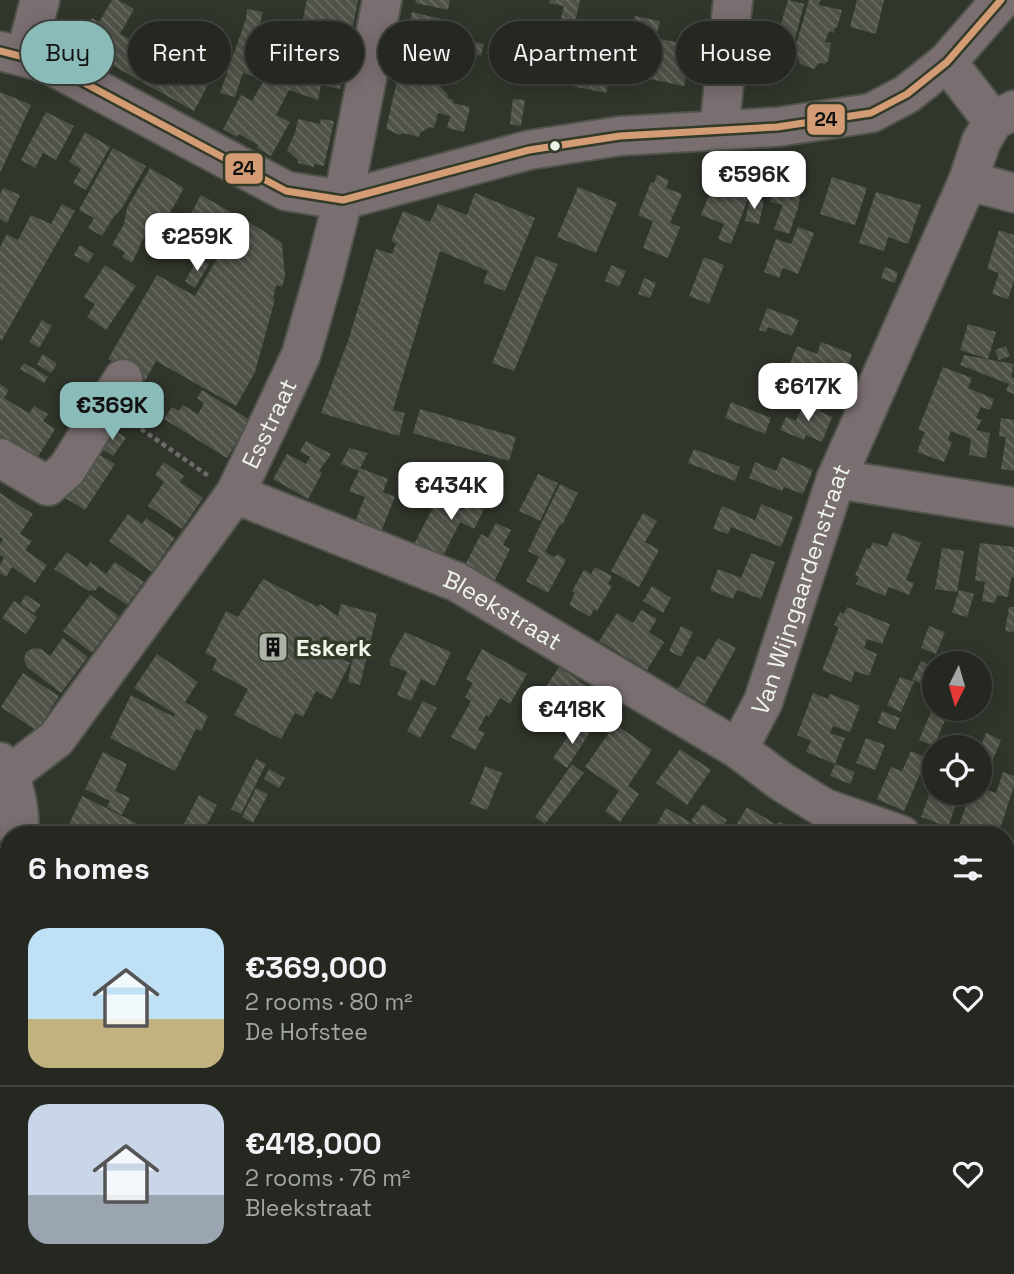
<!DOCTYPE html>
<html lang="en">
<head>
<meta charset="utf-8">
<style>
  :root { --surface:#252821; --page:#31342e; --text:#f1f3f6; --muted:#a3a6a5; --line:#42443f; --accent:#8bbbb9 }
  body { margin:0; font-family:"Space Grotesk",sans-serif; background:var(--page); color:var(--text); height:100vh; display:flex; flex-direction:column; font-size:26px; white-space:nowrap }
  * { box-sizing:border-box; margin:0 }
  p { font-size:23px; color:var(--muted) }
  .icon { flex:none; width:38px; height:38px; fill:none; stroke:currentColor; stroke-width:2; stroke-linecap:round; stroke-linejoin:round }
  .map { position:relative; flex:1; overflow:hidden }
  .details { position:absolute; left:0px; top:826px; width:1015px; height:448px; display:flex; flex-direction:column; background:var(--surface); border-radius:28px 28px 0 0; box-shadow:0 4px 18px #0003,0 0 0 2px var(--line) }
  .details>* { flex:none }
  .guide { position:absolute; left:21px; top:21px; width:973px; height:63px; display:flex; gap:14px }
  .needle { width:46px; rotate:185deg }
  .fabs { position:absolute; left:922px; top:651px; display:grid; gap:14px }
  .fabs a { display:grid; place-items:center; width:70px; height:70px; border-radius:50%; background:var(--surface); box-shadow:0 4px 18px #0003,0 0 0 2px var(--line); font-size:35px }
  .price { position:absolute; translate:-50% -60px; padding:0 16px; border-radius:14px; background:#fff; color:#222; font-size:23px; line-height:46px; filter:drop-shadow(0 2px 4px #0008) }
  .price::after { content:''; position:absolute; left:50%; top:42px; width:21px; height:16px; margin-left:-10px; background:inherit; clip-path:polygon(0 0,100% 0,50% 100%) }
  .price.selected { background:var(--accent); color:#111 }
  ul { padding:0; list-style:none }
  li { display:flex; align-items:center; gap:21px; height:175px; padding:0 28px }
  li+li { border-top:2px solid var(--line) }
  li span { display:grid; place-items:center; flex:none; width:196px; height:140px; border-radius:21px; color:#555 }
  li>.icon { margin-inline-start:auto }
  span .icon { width:84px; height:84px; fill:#fffc; stroke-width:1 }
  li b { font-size:30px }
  h2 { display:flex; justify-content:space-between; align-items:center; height:84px; padding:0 28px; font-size:30px }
  .pill { padding:0 24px; border-radius:32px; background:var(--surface); box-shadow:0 4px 18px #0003,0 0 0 2px var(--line); font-size:24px; line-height:63px }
  .pill.selected { background:var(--accent); color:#111 }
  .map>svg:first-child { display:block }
</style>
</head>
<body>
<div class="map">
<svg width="1014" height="1274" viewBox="0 0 1014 1274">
  <defs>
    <pattern id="building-back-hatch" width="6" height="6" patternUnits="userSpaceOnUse" patternTransform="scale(1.75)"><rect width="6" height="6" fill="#4e5248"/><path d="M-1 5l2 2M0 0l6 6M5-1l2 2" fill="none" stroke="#686c63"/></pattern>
  </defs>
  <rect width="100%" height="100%" fill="#31362c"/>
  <path fill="url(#building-back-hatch)" d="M112 0H118L134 9 120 34 141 45 155 21 174 32 161 57 183 69 204 30 213 35 216 31 229 38 222 50 209 43 206 48 216 53 202 79 209 83 194 111 76 45 92 18 99 22Z
    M307 0H358L350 42 300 32Z
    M416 0H450L448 10 415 3Z
    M550 0H580L575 22 561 18 564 6 549 3Z
    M788 0 804 4 785 78 751 68 761 32 777 37Z
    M809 0H820L819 5 842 10 837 28 835 27 834 33 829 31 825 42 831 43 828 61 825 64 819 63 814 69 800 64 798 57 793 55Z
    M857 0H884L876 34 850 27Z
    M247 9 263 12 254 49 274 57 278 39 348 53 340 89 321 85 318 100 289 90 276 115 290 122 271 156 257 148 258 145 239 134 237 137 223 129 241 95 252 101 264 80 243 73 235 97 220 93 246 19Z
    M412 12 446 20 445 24 452 26 450 33 468 37 467 40 484 44 481 56 440 47 434 73 401 65Z
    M635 16 660 21 656 38 690 45 693 28 705 31 700 79 686 76 684 86 635 76 641 48 629 45 624 68 612 65 606 93 557 83 566 42 590 47 593 32 616 37 618 29 631 32Z
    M540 36 554 39 551 52 540 49 538 46Z
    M531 68 546 71 544 80 529 77Z
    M398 76 439 85 447 94 448 98 453 100V103L470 107 464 132 447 128 450 116 438 113 434 128 430 127 420 133 419 137 403 133 400 135 386 129Z
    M0 92 31 105 0 173Z
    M513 99 525 100 521 126 510 124Z
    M46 112 74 126 56 160 43 153 35 168 21 160Z
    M298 119 320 124 321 119 334 121 324 166 314 164V167L298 163V160L287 150 295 133Z
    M85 132 110 147 86 190 73 183 81 169 69 162Z
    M113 148 146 166 122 208 112 219 102 236 88 228 94 218 79 210Z
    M723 160 745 169 741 180 753 185 731 244 718 239 724 224 701 215Z
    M777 166 805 171 798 208 789 234 774 229 783 205 770 202Z
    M150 168 184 188 162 227 156 223 147 238 144 237 132 263 122 257 125 252 112 245 124 224 127 208Z
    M657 175 669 180 666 188 682 194 670 223 680 227 668 258 643 248 653 221 638 215 651 182 654 183Z
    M832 177 867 188 855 225 820 214Z
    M578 187 617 203 596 253 557 237Z
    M3 188 20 195 7 223 0 219V195Z
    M876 192 921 205 908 244 888 237 884 251 859 243Z
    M475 193 535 218 505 291 483 283 488 271 440 251 393 410 405 413 399 436 321 413 348 341 376 249 392 254 396 243 391 241 403 211 430 222 438 204 467 215Z
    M201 195 234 214 214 250 181 232Z
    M750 198 764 201 759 224 745 221Z
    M62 204 75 211 2 340 0 339V247L7 234 18 240 31 215 51 224Z
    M236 214 282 243 285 276 282 287 276 285 273 299H275L255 372 236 406 156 361 145 381 108 359 157 275 195 296 222 250 218 248Z
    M798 227 814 233 798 274 783 268 779 278 764 272 776 239 791 244Z
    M999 230 1014 235V281L1008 299 992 294 999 273 987 269Z
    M80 245 94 254 88 263 74 255Z
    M536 256 558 264 514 371 492 363Z
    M704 257 724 265 709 304 689 296Z
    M198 258 209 264 195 288 185 281Z
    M105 265 136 286 106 330 87 317 95 304 84 297Z
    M611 265 626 271 619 287 605 281Z
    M885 267 898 272 895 283 881 278Z
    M644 278 656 283 650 298 638 294Z
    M767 308 799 320 792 336 768 327 766 332 759 330Z
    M42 320 52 326 39 348 29 342Z
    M968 324 996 332 988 359 960 350Z
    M821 342 852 354 848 366 853 368 841 399 798 382 803 370 790 364 797 346 817 354Z
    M1006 346 1010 356 999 360 995 350Z
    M43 354 57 364 51 373 37 364Z
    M964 355 1014 364 1011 377 1014 378V394L1006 391 1009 384 960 365Z
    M24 363 48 377 44 383 20 369Z
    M771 363 783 367 778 379 767 374Z
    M943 367 972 378 968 388 994 399 990 410 981 407 976 418 982 420 976 430 990 433 986 458 969 455 971 439 951 431 948 440 952 442 944 462 917 452 925 432 918 430Z
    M0 384 9 390 4 398 29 413 34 406 48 414 43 421 55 429 34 463 0 441Z
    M202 390 250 420 227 458 164 419 172 407 179 411 183 405 198 414 204 403 197 398Z
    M805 401 821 408 819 411 832 417 822 442 806 435 804 440 780 430 786 417 796 421Z
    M731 402 771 418 765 434 725 418Z
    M420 409 516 437 509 461 413 433Z
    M1001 418 1014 420V471L1001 469 1006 437 999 436Z
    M112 428 126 438 113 456 99 447Z
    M306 441 331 454 319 471 322 473 308 499 273 479 287 454 306 464 310 457 300 451Z
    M349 448 368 453 360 468 388 479 383 492 395 497 380 534 354 524 365 497 349 491 359 471 341 464Z
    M694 449 740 467 735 481 688 463Z
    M95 452 115 464 85 510 65 498Z
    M782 457 813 470 803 494 784 487 782 491 749 478 755 462 776 471Z
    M164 462 184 476 180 482 203 498 182 529 148 506 164 482 155 475Z
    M538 474 558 483 540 521 519 511Z
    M560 484 578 493 562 525 560 524 545 552 554 557 558 554 566 560 548 593 526 581 539 557 528 551Z
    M477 485 494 490 474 529 460 522 442 558 413 546 438 498 464 510Z
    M0 493 33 514 20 534 32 541 25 550 47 565 35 583 12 567 6 577 0 573V565L4 558 0 555V544L3 539 0 537Z
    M761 504 793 517 781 547 731 527 728 534 713 529 722 506 755 520Z
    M643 513 657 521 645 542 659 550 639 587 611 571Z
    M128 514 142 524 146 518 175 538 152 572 109 541Z
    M496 523 511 530 503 545 510 549 494 582 464 567 481 534 488 538Z
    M893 532 921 543 906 580 914 583 909 595 889 587 885 596 856 584 859 577 855 575 867 548 870 549 873 542 887 547Z
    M980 543 1014 547V578H1011L1008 597 997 595 995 603 982 601 985 582 975 580Z
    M942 548 964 551 957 592 935 589Z
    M67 552 87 567 90 562 106 574 115 562 144 582 127 605 99 586 96 590 89 591 54 569Z
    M751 553 775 562 761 599 737 590 733 599 710 590 718 569 741 578Z
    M595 567 612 576 608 584 612 586 597 611 594 609 590 617 569 605 575 593 572 591 584 570 591 574Z
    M263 579 318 607 320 604 338 616 341 604 377 614 360 685 348 682 354 649 333 644 345 650 340 658 350 663 332 699 316 691 303 717 295 713 281 739 234 715 248 689 212 670 217 659 205 653 226 611 238 617Z
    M652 586 671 598 663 613 643 601Z
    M959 590 974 594 967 617 952 613Z
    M26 595 41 605 34 613 20 604Z
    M90 595 119 616 92 653 63 631Z
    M14 601 37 617 26 634 2 618Z
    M847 607 890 624 882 644 867 639 864 648 877 654 869 676 855 671 851 682 822 670 839 627 834 625 840 612 844 614Z
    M1009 607H1014V632L1005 631Z
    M641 610 657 619 649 632 664 642 647 670 599 641 617 613 633 623Z
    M681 626 693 632 681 657 669 651Z
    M929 626 945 632 936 654 921 648Z
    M405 632 451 652 435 686 421 679 411 701 397 695 407 672 390 665 391 662 389 661Z
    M63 638 88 657 61 693 27 667 24 660 26 652 33 648 41 649 50 656Z
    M718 638 736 648 705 704 678 689 697 656 705 660Z
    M482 649 527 674 510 704 500 698 489 717 486 715 478 730 485 733 475 750 451 737 471 701 465 697 473 683 466 679Z
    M157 654 198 682 185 702 208 716 201 731 196 729 175 771 110 738 131 695 174 717 175 714 134 688Z
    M921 661 929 665 920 683 912 680Z
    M559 667 590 688 560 732 542 719 548 710 536 702Z
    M23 673 59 696 37 731 1 707Z
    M900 677 914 682 901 712 887 705Z
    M813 693 828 699 830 694 860 706 850 732 833 726 830 733 845 738 835 764 806 752 811 741 797 735Z
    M423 701 437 708 420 738 407 731Z
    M933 707 948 713 934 746 919 740Z
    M882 711 900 718 895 730 878 723Z
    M577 723 590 732 567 768 553 758Z
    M615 724 652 750 628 786 639 794 620 822 605 811 619 791 585 767Z
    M986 733 1001 740 989 769 980 765V748Z
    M866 738 885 745 875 770 856 763Z
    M680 749 711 770 687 805 656 783Z
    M911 751 927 758 904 811 877 799 891 767 902 771Z
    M103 752 127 764 115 791 130 798 122 815 107 807 110 801 85 789Z
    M256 759 266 764 241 814 231 809Z
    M572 764 584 773 545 824 535 817Z
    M835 764 855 772 850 784 830 776Z
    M485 766 502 773 487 810 470 804Z
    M269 769 285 778 279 788 264 779Z
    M1003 772 1014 776V786L998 835H976L958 829 970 793H980V788L996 793Z
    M934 781V793H960L948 827 921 817Z
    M256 788 268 794 253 823 242 817Z
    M199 795 217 805 202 835H183L179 833Z
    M82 796 136 823 130 834 122 830 120 835H64Z
    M703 804 727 820 717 835H711L691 821Z
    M747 807 775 824 780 822 786 826 788 835H730Z
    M666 808 704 830 702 835H660L653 831Z
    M1006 917 1014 919V979L1006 977Z
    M9 965V1006L0 1001V981Z
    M0 1024 9 1027V1065L0 1061Z
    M0 1073 9 1078V1116L0 1124Z
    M9 1125V1167L0 1176V1132Z
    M9 1182V1221L0 1206V1191Z
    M1007 1239 1014 1241V1270L1000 1266 1006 1265Z
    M36 1265H130L124 1274H41L43 1271Z
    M242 1265H319L318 1268 332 1274H238Z
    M448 1265H465L473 1269 471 1274H444Z
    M510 1265H515L531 1274H505Z
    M710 1265H800L795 1274H705Z
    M897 1265H961L958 1274H921L896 1268Z"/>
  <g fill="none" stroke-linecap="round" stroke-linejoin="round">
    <g stroke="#50544b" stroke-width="42">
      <g id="minor">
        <path d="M0 51 47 63 286 191 343 200 529 150 620 136 777 127 871 113 907 94 947 62 1001 0"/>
        <path d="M25 57 40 0"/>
        <path d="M947 62 993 121 1014 110"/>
        <path d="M719 130 733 0"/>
        <path d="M968 181 1014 193"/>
        <path d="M0 458 48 486 67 469 123 379"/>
        <path d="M836 479 1014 507"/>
        <path id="s1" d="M235 494 457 582 738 749 782 782 824 808 901 835"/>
        <path id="s2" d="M738 749 763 702 836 479 968 181 981 142 993 121"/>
        <path d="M0 762C16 784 20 808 19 835"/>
        <path id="s3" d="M9 775 56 739 235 494 270 421 301 355 323 278 343 200 382 0"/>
        <path d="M1006 871 1014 873"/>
        <path d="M0 895 9 872"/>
        <path d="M0 1011 9 1015"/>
        <path d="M1006 1173 1014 1141"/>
        <path d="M414 1274 418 1265"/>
        <path d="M982 1274 984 1265"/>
      </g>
    </g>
    <path stroke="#6e6a68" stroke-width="4.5" stroke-dasharray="5 3.5" stroke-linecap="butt" d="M134 424 210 477
      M699 1274 704 1265
      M822 1274 823 1265"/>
    <use href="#minor" stroke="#796e70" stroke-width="38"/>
    <g stroke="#323a28" stroke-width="12">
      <path id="bus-1" d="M0 51 47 63 286 191 343 200 529 150 620 136 777 127 871 113 907 94 947 62 1001 0"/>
    </g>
    <use href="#bus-1" stroke="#d39c74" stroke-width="7"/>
  </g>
  <defs>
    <g id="building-square" transform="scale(1.575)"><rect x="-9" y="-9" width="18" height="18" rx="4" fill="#adb2a8" stroke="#323a28"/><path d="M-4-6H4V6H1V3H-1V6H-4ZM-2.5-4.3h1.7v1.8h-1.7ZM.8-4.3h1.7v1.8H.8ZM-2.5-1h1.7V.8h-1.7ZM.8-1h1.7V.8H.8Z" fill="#111"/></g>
  </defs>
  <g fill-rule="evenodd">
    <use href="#building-square" x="273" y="647"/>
  </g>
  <circle fill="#f0f5ea" stroke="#323a28" stroke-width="2.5" cx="555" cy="146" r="6"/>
  <g text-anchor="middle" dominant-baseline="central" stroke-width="7" stroke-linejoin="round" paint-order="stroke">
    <g font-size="24" fill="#f0f5ea" stroke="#323a28">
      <text stroke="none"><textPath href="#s3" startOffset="441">Esstraat</textPath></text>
      <text stroke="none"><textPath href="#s2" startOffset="172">Van Wijngaardenstraat</textPath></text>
      <text stroke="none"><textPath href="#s1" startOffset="292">Bleekstraat</textPath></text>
    </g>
    <g font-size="24" font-weight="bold" fill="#f0f5ea" stroke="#323a28" text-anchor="start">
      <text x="296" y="647">Eskerk</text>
    </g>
  </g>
  <g stroke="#323a28" stroke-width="2.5">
    <rect x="806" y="103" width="40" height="33" rx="7" fill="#d39c74"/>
    <rect x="224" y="152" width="40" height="33" rx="7" fill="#d39c74"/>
  </g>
  <g font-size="19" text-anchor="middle" font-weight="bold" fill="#111">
    <text x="826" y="126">24</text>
    <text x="244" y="175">24</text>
  </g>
</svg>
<div class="fabs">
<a><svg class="needle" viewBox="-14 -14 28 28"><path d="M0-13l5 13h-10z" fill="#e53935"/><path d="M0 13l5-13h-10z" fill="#a3a6a5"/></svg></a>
<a><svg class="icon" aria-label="locate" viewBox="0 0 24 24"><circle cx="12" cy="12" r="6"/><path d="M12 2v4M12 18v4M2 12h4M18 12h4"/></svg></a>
</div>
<b class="price" style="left:754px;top:211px">€596K</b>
<b class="price" style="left:197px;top:273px">€259K</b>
<b class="price" style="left:808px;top:423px">€617K</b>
<b class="price selected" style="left:112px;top:442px">€369K</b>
<b class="price" style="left:451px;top:522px">€434K</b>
<b class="price" style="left:572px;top:746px">€418K</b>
<div class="guide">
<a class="pill selected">Buy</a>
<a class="pill">Rent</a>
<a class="pill">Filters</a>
<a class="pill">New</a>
<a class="pill">Apartment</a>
<a class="pill">House</a>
</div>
<section class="details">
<h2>6 homes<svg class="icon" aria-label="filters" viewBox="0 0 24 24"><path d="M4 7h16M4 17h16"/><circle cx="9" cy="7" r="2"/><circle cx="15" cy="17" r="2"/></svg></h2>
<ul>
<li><span style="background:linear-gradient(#bfe0f5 65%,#c2b280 0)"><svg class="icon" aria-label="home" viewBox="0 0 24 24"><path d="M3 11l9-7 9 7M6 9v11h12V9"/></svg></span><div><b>€369,000</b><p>2 rooms · 80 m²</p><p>De Hofstee</p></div><svg class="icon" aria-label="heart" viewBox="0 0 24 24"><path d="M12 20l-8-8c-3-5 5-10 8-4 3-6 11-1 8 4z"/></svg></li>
<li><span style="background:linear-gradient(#c9d6e8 65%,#9aa5b1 0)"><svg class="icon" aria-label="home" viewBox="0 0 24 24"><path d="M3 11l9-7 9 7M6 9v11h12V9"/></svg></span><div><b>€418,000</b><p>2 rooms · 76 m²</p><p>Bleekstraat</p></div><svg class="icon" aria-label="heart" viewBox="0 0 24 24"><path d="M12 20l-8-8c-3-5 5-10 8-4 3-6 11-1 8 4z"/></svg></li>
</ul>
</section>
</div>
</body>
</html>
